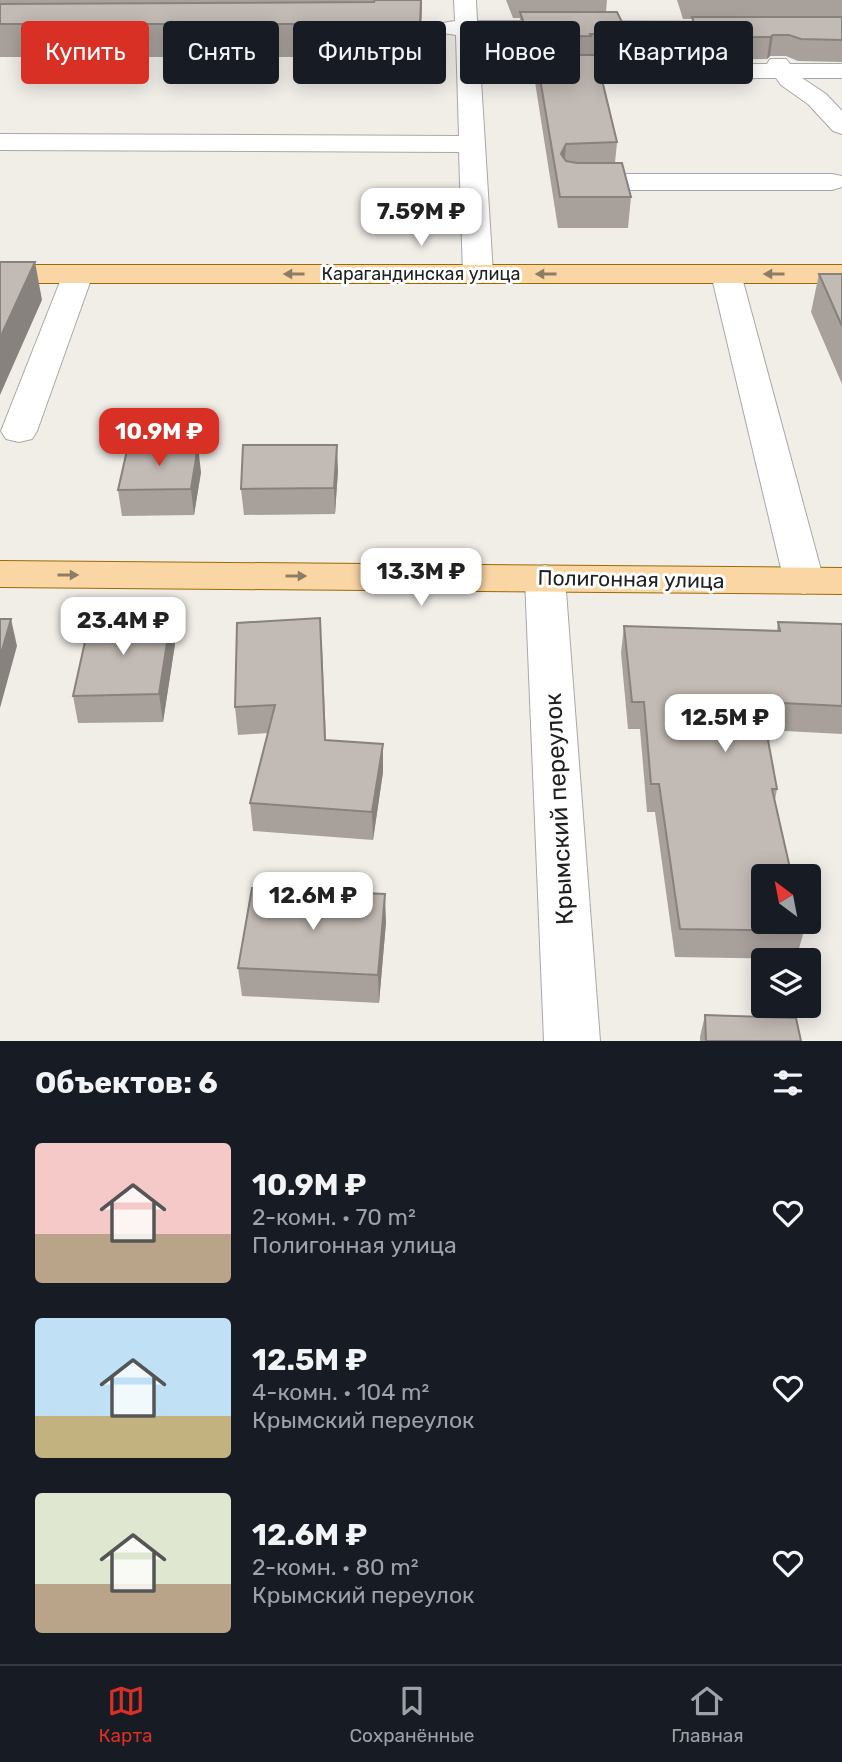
<!DOCTYPE html>
<html lang="ru">
<head>
<meta charset="utf-8">
<style>
  :root { --surface:#171b24; --page:#242831; --text:#f1f3f6; --muted:#9ea1a6; --line:#363941; --accent:#d93025 }
  body { margin:0; font-family:Rubik,sans-serif; background:var(--page); color:var(--text); height:100vh; display:flex; flex-direction:column; font-size:26px; white-space:nowrap }
  * { box-sizing:border-box; margin:0 }
  p { font-size:23px; color:var(--muted) }
  .icon { flex:none; width:38px; height:38px; fill:none; stroke:currentColor; stroke-width:2; stroke-linecap:round; stroke-linejoin:round }
  .map { position:relative; height:1041px; overflow:hidden }
  .side { display:flex; flex-direction:column; background:var(--surface); flex:1 }
  .side>* { flex:none }
  .top-card { position:absolute; left:21px; top:21px; width:802px; height:63px; display:flex; gap:14px }
  .needle { width:46px; rotate:328deg }
  .tools { position:absolute; left:751px; top:864px; display:grid; gap:14px }
  .tools a { display:grid; place-items:center; width:70px; height:70px; border-radius:7px; background:var(--surface); box-shadow:0 4px 18px #0003; font-size:35px }
  .price { position:absolute; translate:-50% -60px; padding:0 16px; border-radius:14px; background:#fff; color:#222; font-size:23px; line-height:46px; filter:drop-shadow(0 2px 4px #0008) }
  .price::after { content:''; position:absolute; left:50%; top:42px; width:21px; height:16px; margin-left:-10px; background:inherit; clip-path:polygon(0 0,100% 0,50% 100%) }
  .price.selected { background:var(--accent); color:#fff }
  ul { padding:0; list-style:none }
  li { display:flex; align-items:center; gap:21px; height:175px; padding:0 35px }
  li span { display:grid; place-items:center; flex:none; width:196px; height:140px; border-radius:7px; color:#555 }
  li>.icon { margin-inline-start:auto }
  span .icon { width:84px; height:84px; fill:#fffc; stroke-width:1 }
  li b { font-size:30px }
  h2 { display:flex; justify-content:space-between; align-items:center; height:84px; padding:0 35px; font-size:30px }
  .pill { padding:0 24px; border-radius:7px; background:var(--surface); box-shadow:0 4px 18px #0003; font-size:24px; line-height:63px }
  .pill.selected { background:var(--accent); color:#fff }
  .menu { display:flex; justify-content:space-around; align-items:center; height:98px; border-top:2px solid var(--line); background:var(--surface); font-size:19px; color:var(--muted) }
  .menu a { display:grid; justify-items:center; gap:4px }
  .menu .selected { color:var(--accent) }
  .map>svg:first-child { display:block }
</style>
</head>
<body>
<div class="map">
<svg width="842" height="1041" viewBox="0 0 842 1041">
  <rect width="100%" height="100%" fill="#f1eee8"/>
  <g fill="none" stroke-linecap="round" stroke-linejoin="round">
    <g stroke="#a8a8a8" stroke-width="2">
      <path id="minor" d="M454 0H476L477 21 842 22V36L478 35 480 66 767 64 770 59H786L790 64H842V78H802L826 94 842 111V134L833 131 808 104 781 85 776 78 481 80 493 274 489 280 478 283 467 280 463 274 459 152 0 150V134L459 136 456 35 443 33 440 28 443 23 455 21Z
        M575 174H832L842 176V187L832 190H575L565 188 561 182 565 176Z
        M78 265 89 268 93 274 37 431 32 439 19 442 6 439 1 431 63 274 67 268Z
        M726 265 737 268 741 274 824 581 818 590 804 594 790 590 784 581 711 274 715 268Z
        M545 565 559 569 565 578 600 1041H544L525 578 531 569Z"/>
    </g>
    <g stroke="#9b6a04" stroke-width="2">
      <path id="major" d="M0 265H842V283H0Z
        M0 561 842 568V594L0 587Z"/>
    </g>
    <use href="#minor" fill="#fff" fill-rule="evenodd"/>
    <use href="#major" fill="#fad6a5" fill-rule="evenodd"/>
  </g>
  <path fill="#a7a09b" d="M0 0H422L420 57H0Z
    M506 0H607L606 12 628 34 625 60H597L617 142 615 163 631 197 628 228H558L535 82 536 63H532L527 61 519 38 520 18H513Z
    M677 0H842V62L798 61 786 56H770L767 59 697 60 690 38 692 19H683Z
    M819 274H842V384L811 312Z
    M338 470 335 514 244 515 241 489Z
    M201 472 194 515 122 516 118 490Z
    M171 617 175 644 163 722 78 723 73 696Z
    M778 622 842 624V734L766 730 777 789 775 800 804 931 796 959 675 957 655 812H647L640 729H628L621 653 624 626 777 630Z
    M322 646 326 740 383 744V772L373 840 253 831 250 803 268 733 238 735 235 707Z
    M386 922 379 1003 242 996 238 968Z
    M705 1015 801 1041H700V1037Z"/>
  <path fill="#88827e" d="M421 0H422L420 57V24Z
    M773 35 770 56 767 59 770 37Z
    M566 144 564 173 561 154Z
    M35 262 42 300 0 395V338Z
    M337 445 338 470 335 514 334 488Z
    M198 446 201 472 194 515 191 489Z
    M171 617 175 644 163 722 159 694Z
    M11 619 17 646 0 708V657Z
    M383 744V772L373 840 372 812Z
    M385 894 386 922 379 1003 378 975Z"/>
  <path fill="#c2bab4" stroke="#88827e" stroke-width="2" d="M375 0H421L420 24H0V4L374 2Z
    M520 12H617L628 34H590L591 36 533 37 528 35Z
    M692 17H842V40L801 39 789 35H773L770 37 699 38Z
    M536 55H596L617 142 566 144 561 154 566 161 577 163H622L631 197H560Z
    M0 262H35L0 338Z
    M819 274H842V326Z
    M243 445H337L334 488 241 489Z
    M128 446H198L191 489 118 490Z
    M171 617 159 694 73 696 90 619Z
    M320 618 325 740 383 744 372 812 250 803 275 705 235 707 237 623Z
    M0 619H11L0 657Z
    M778 622 842 624V706L761 702 777 789H772L792 877H763V922H802L804 931 680 929 659 784H651L644 702H632L624 626 780 631Z
    M252 888 385 894 378 975 238 968Z
    M705 1015 796 1018 801 1041H706Z"/>
  <defs><path id="oneway-solid" d="M-6-.8H1V-3.2L6.5 0L1 3.2V.8H-6Z" transform="scale(1.75)"/></defs>
  <g fill="#8e7c63">
    <use href="#oneway-solid" transform="translate(294 274) rotate(180)"/>
    <use href="#oneway-solid" transform="translate(546 274) rotate(180)"/>
    <use href="#oneway-solid" transform="translate(774 274) rotate(180)"/>
    <use href="#oneway-solid" transform="translate(68 575)"/>
    <use href="#oneway-solid" transform="translate(296 576)"/>
  </g>
  <g text-anchor="middle" dominant-baseline="central" stroke-width="6" stroke-linejoin="round" paint-order="stroke">
    <g font-size="18" fill="#212121" stroke="#fff">
      <text x="421" y="274">Карагандинская улица</text>
    </g>
    <g font-size="21" fill="#212121" stroke="#fff">
      <text transform="translate(631 579) rotate(1)">Полигонная улица</text>
    </g>
    <g font-size="24" fill="#212121" stroke="#fff">
      <text transform="translate(559 809) rotate(-93)">Крымский переулок</text>
    </g>
  </g>
</svg>
<div class="tools">
<a><svg class="needle" viewBox="-14 -14 28 28"><path d="M0-13l5 13h-10z" fill="#e53935"/><path d="M0 13l5-13h-10z" fill="#9ea1a6"/></svg></a>
<a><svg class="icon" aria-label="layers" viewBox="0 0 24 24"><path d="M12 4l9 5-9 5-9-5zM3 14l9 5 9-5"/></svg></a>
</div>
<b class="price" style="left:421px;top:248px">7.59M ₽</b>
<b class="price selected" style="left:159px;top:468px">10.9M ₽</b>
<b class="price" style="left:421px;top:608px">13.3M ₽</b>
<b class="price" style="left:123px;top:657px">23.4M ₽</b>
<b class="price" style="left:725px;top:754px">12.5M ₽</b>
<b class="price" style="left:313px;top:932px">12.6M ₽</b>
<div class="top-card">
<a class="pill selected">Купить</a>
<a class="pill">Снять</a>
<a class="pill">Фильтры</a>
<a class="pill">Новое</a>
<a class="pill">Квартира</a>
</div>
</div>
<section class="side">
<h2>Объектов: 6<svg class="icon" aria-label="filters" viewBox="0 0 24 24"><path d="M4 7h16M4 17h16"/><circle cx="9" cy="7" r="2"/><circle cx="15" cy="17" r="2"/></svg></h2>
<ul>
<li><span style="background:linear-gradient(#f6c9c9 65%,#b9a48a 0)"><svg class="icon" aria-label="home" viewBox="0 0 24 24"><path d="M3 11l9-7 9 7M6 9v11h12V9"/></svg></span><div><b>10.9M ₽</b><p>2-комн. · 70 m²</p><p>Полигонная улица</p></div><svg class="icon" aria-label="heart" viewBox="0 0 24 24"><path d="M12 20l-8-8c-3-5 5-10 8-4 3-6 11-1 8 4z"/></svg></li>
<li><span style="background:linear-gradient(#bfe0f5 70%,#c2b280 0)"><svg class="icon" aria-label="home" viewBox="0 0 24 24"><path d="M3 11l9-7 9 7M6 9v11h12V9"/></svg></span><div><b>12.5M ₽</b><p>4-комн. · 104 m²</p><p>Крымский переулок</p></div><svg class="icon" aria-label="heart" viewBox="0 0 24 24"><path d="M12 20l-8-8c-3-5 5-10 8-4 3-6 11-1 8 4z"/></svg></li>
<li><span style="background:linear-gradient(#dfe7d0 65%,#b9a48a 0)"><svg class="icon" aria-label="home" viewBox="0 0 24 24"><path d="M3 11l9-7 9 7M6 9v11h12V9"/></svg></span><div><b>12.6M ₽</b><p>2-комн. · 80 m²</p><p>Крымский переулок</p></div><svg class="icon" aria-label="heart" viewBox="0 0 24 24"><path d="M12 20l-8-8c-3-5 5-10 8-4 3-6 11-1 8 4z"/></svg></li>
</ul>
</section>
<nav class="menu">
<a class="selected"><svg class="icon" aria-label="map" viewBox="0 0 24 24"><path d="M3 6l6-2 6 2 6-2v14l-6 2-6-2-6 2zM9 4v14M15 6v14"/></svg>Карта</a>
<a><svg class="icon" aria-label="saved" viewBox="0 0 24 24"><path d="M7 4h10v16l-5-4-5 4z"/></svg>Сохранённые</a>
<a><svg class="icon" aria-label="home" viewBox="0 0 24 24"><path d="M3 11l9-7 9 7M6 9v11h12V9"/></svg>Главная</a>
</nav>
</body>
</html>
